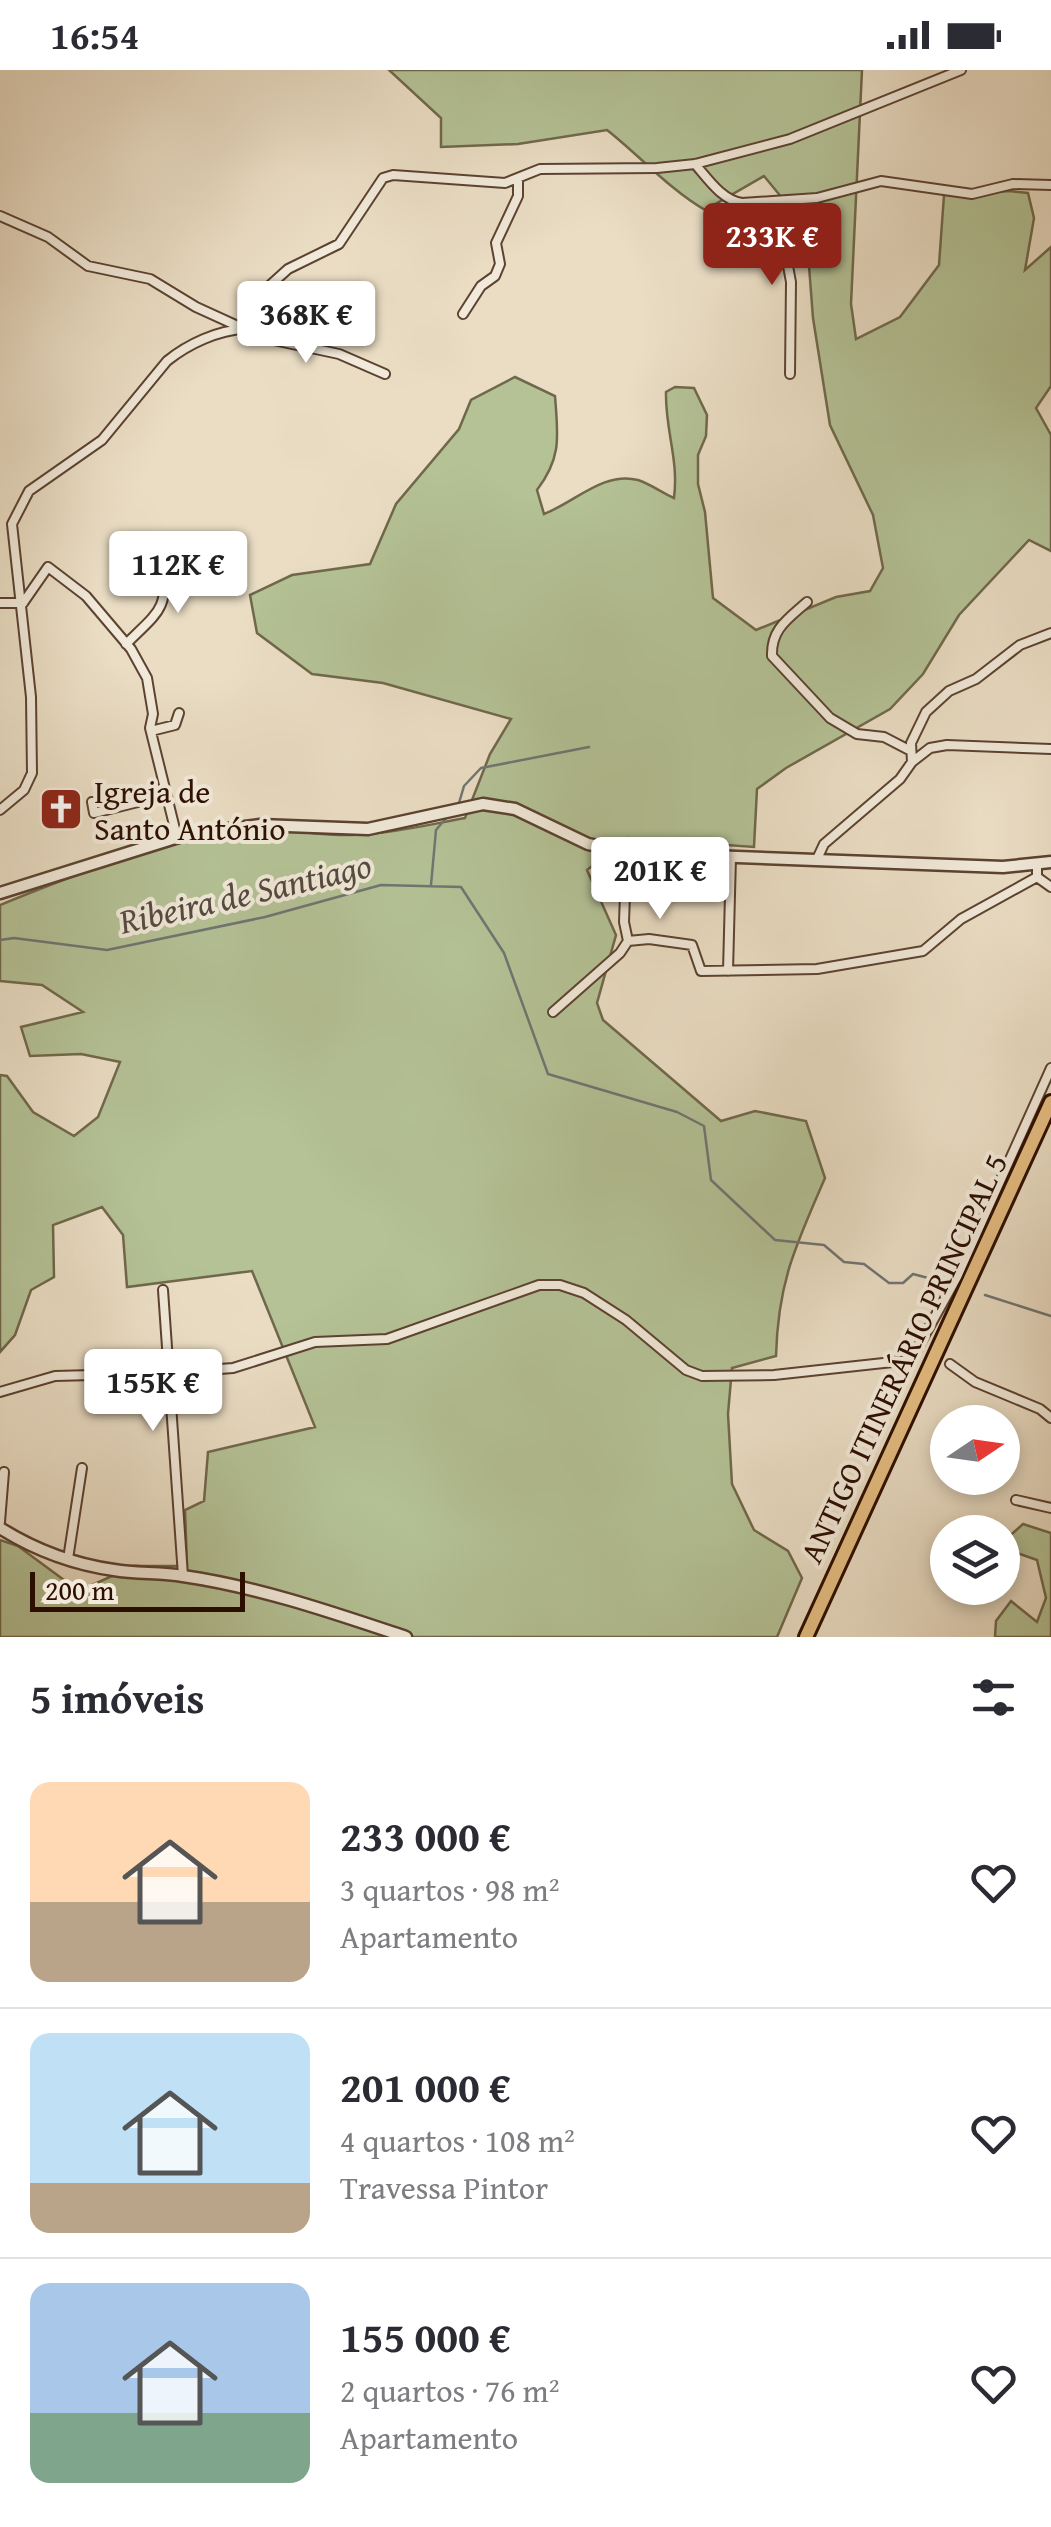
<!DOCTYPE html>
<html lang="pt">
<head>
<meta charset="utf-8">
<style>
  :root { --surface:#fff; --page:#f2f2f3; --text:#2b2b33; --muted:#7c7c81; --line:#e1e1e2; --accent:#8f2418 }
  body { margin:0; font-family:"Gentium Book Plus",serif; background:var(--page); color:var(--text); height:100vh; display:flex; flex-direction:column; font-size:38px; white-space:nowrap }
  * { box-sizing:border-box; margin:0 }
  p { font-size:32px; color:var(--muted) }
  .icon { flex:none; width:55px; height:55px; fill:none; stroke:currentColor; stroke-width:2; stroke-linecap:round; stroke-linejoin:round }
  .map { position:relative; height:1567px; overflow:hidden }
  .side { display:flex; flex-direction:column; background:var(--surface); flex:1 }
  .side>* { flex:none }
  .needle { width:65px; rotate:77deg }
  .tools { position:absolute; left:930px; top:1335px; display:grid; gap:20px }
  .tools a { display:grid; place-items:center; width:90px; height:90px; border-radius:50%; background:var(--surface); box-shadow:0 5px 15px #0003; font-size:50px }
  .scale { position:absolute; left:30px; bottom:25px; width:215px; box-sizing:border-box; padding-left:10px; border:5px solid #2d0f00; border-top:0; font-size:28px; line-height:35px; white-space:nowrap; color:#2d0f00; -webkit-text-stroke:8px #f1e9d9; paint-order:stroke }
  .price { position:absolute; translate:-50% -85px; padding:0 22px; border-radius:10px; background:#fff; color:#222; font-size:32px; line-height:65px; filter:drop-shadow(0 2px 5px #0008) }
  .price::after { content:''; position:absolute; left:50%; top:60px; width:30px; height:22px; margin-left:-15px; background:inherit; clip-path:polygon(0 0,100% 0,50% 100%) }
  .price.selected { background:var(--accent); color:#fff }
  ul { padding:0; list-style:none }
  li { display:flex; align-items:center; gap:30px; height:250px; padding:0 30px }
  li+li { border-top:2px solid var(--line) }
  li span { display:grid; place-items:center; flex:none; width:280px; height:200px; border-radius:20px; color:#555 }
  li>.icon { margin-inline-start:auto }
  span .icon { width:120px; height:120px; fill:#fffc; stroke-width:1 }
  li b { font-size:42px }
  h2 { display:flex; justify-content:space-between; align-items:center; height:120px; padding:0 30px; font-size:42px }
  .status { display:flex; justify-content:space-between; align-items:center; height:70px; padding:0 50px; background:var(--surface); direction:ltr }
  .status svg { height:28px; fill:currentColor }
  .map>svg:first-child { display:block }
</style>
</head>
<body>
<div class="status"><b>16:54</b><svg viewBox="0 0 49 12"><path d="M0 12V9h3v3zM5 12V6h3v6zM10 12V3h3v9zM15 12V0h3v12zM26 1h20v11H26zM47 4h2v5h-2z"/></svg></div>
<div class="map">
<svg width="1051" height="1567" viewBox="0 0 1051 1567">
  <rect width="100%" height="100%" fill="#eaddc4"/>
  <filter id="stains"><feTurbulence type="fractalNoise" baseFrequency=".002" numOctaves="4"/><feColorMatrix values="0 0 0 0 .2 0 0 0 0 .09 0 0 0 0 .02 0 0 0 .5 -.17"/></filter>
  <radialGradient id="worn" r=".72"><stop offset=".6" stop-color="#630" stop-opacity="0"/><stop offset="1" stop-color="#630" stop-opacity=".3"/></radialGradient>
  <path fill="#b4c296" stroke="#70684b" stroke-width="2.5" d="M389 0H862L851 234 856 269 900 247 939 195 944 125 1009 121 1028 123 1034 148 1025 200 1051 177V316L1036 338 1051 365V481L1029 470 959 545 923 604 890 639 786 698 757 719 754 777 627 768 587 800 616 865 597 933 603 950 721 1051 755 1041 806 1051 825 1108C796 1175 778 1211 776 1286L732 1298 728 1344 732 1414 754 1460 788 1481 802 1508 777 1567H0V1470L18 1476 79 1521 134 1496H187L185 1440 204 1431 208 1382 315 1357 252 1201 127 1217 123 1165 102 1137 53 1155 54 1207 31 1220 15 1265 0 1282V1005L7 1006 33 1042 74 1066 98 1047 120 992 81 984 30 986 21 957 83 942 42 915 0 911V835C83 801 168 768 258 760 289 758 320 766 351 765 389 764 427 755 465 748L490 684 511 649 383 613 312 604 257 563 250 525 292 505 370 494 396 434 459 359 471 330 515 307 555 326C558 366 562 387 537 420L544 444C575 432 604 401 638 410 650 414 663 423 674 428 679 389 665 360 666 322L675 317 694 318 707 345 706 366 698 385V414L705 442 713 528 756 560 836 527 870 521 883 498 873 445 830 355 813 248 806 157 764 106 705 140C669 119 640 86 607 60L518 74 441 77V48Z
    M1023 1454 1051 1463V1567H995L996 1551 1011 1531 1037 1552 1046 1528 1037 1490 1003 1478V1472Z"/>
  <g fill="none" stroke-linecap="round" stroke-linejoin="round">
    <path stroke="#707572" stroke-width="2.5" d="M459 733 464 716 481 698 589 677
      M431 815 436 760 447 747
      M0 870 14 868 107 880 265 847 381 815 461 817 504 883 548 1004 677 1042 704 1056 711 1110 775 1170 824 1175 844 1192 864 1194 889 1213H903L913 1204 947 1213
      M985 1225 1051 1246"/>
    <g stroke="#5c4231" stroke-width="12">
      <path id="minor" d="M695 94C708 109 722 130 742 133L817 128 881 111 972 124 1013 114 1051 115
        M776 132 791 212 790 304
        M0 146 48 167 88 196 150 209 196 237 264 268 339 284 385 304
        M463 244 481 216 495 206 500 194 496 173 518 126V108
        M245 259 267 218 288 199 339 174 383 108 393 105 505 113 540 99 657 98 695 94 790 69 961 0
        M807 532C788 549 771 559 772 586L830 648 857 664 884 667 911 681
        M0 533H23
        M23 533 48 497 86 526 131 579 147 608 153 644 150 658 177 767
        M126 574C164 537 164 542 167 489
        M151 661 175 655 179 643
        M912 692 930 678 947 675 1051 679
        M92 732 94 743 166 725
        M0 740 24 720 32 703 31 627 12 454 29 421 102 370 167 291C188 274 218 260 245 259
        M817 789 824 774 900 709 912 692 911 673 926 642 949 621 976 609 1020 575 1051 563
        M1037 807 1051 817
        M628 871 649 869 692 875 701 901 817 899 923 881 961 849 1037 807V794
        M728 901 731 786
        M553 942 620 883 628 871 624 852 625 825 608 779
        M163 1220 183 1506
        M950 1294 975 1312 1040 1339 1051 1348
        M0 1322 55 1306 167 1303 233 1298 315 1272 387 1269 539 1215H560L584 1223 626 1250 686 1300 702 1306 774 1305 911 1290 957 1207 1051 998
        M1016 1430 1051 1438
        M0 1452 4 1402
        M68 1489 82 1398"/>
    </g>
    <g stroke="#5c4231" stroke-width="15">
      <path id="tertiary" d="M0 823 188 764 260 755 368 759 483 734 515 739 588 774 633 783 1003 797 1051 792
        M0 1458C35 1480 72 1494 114 1500 137 1504 160 1502 183 1506 259 1517 334 1543 406 1567"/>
    </g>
    <g stroke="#2d0f00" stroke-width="18">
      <path id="trunk" d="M806 1567 1051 1032"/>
    </g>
    <use href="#minor" stroke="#f1e9d9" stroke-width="8"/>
    <use href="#tertiary" stroke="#f1e9d9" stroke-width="10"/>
    <use href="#trunk" stroke="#e5be82" stroke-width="12"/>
  </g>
  <defs>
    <g id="church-square" transform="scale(2.25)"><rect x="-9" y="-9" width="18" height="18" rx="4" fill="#8f2418" stroke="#f1e9d9"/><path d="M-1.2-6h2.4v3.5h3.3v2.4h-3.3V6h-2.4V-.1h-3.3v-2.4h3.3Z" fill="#fff"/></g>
  </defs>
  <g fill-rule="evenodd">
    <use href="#church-square" x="61" y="739"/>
  </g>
  <g text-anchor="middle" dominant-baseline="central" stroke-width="8" stroke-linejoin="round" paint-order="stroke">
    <g font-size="32" fill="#2d0f00" stroke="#f1e9d9" text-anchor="start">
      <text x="94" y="721">Igreja de<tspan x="94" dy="37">Santo António</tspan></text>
    </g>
    <g font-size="32" fill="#2d0f00" stroke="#f1e9d9">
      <text transform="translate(903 1288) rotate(-65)">ANTIGO ITINERÁRIO PRINCIPAL 5</text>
    </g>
    <g font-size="35" font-style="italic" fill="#544a42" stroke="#f1e9d9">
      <text transform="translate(245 823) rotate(-13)">Ribeira de Santiago</text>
    </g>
  </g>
  <rect width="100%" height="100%" filter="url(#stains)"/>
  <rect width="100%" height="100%" fill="url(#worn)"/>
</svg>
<div class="tools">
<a><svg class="needle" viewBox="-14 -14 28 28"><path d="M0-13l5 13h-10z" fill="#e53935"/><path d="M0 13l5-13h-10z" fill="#7c7c81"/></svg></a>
<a><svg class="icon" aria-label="layers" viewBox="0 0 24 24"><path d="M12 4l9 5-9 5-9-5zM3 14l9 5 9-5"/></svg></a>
</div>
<div class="scale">200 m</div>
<b class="price selected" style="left:772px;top:218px">233K €</b>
<b class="price" style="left:306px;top:296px">368K €</b>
<b class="price" style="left:178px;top:546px">112K €</b>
<b class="price" style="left:660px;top:852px">201K €</b>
<b class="price" style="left:153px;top:1364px">155K €</b>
</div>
<section class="side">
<h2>5 imóveis<svg class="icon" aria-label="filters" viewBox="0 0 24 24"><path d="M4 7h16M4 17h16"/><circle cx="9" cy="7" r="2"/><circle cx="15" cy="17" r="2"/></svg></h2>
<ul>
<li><span style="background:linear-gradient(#ffd9b3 60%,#b9a48a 0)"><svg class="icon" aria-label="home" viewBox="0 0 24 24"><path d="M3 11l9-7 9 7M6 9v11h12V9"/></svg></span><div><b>233 000 €</b><p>3 quartos · 98 m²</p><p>Apartamento</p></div><svg class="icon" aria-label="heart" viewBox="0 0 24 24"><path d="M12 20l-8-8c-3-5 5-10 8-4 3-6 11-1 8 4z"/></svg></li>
<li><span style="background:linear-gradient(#bfe0f5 75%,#b9a48a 0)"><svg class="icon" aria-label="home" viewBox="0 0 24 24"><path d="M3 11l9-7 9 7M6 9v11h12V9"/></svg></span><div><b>201 000 €</b><p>4 quartos · 108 m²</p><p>Travessa Pintor</p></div><svg class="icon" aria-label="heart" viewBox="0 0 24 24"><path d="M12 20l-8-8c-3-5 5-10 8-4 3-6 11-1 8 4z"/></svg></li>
<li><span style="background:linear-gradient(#a9c7e8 65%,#7fa58c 0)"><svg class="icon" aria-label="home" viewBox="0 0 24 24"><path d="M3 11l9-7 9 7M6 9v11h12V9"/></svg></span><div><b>155 000 €</b><p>2 quartos · 76 m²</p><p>Apartamento</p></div><svg class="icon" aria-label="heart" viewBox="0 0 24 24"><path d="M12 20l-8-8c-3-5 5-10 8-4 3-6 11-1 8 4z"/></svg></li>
</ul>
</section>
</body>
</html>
